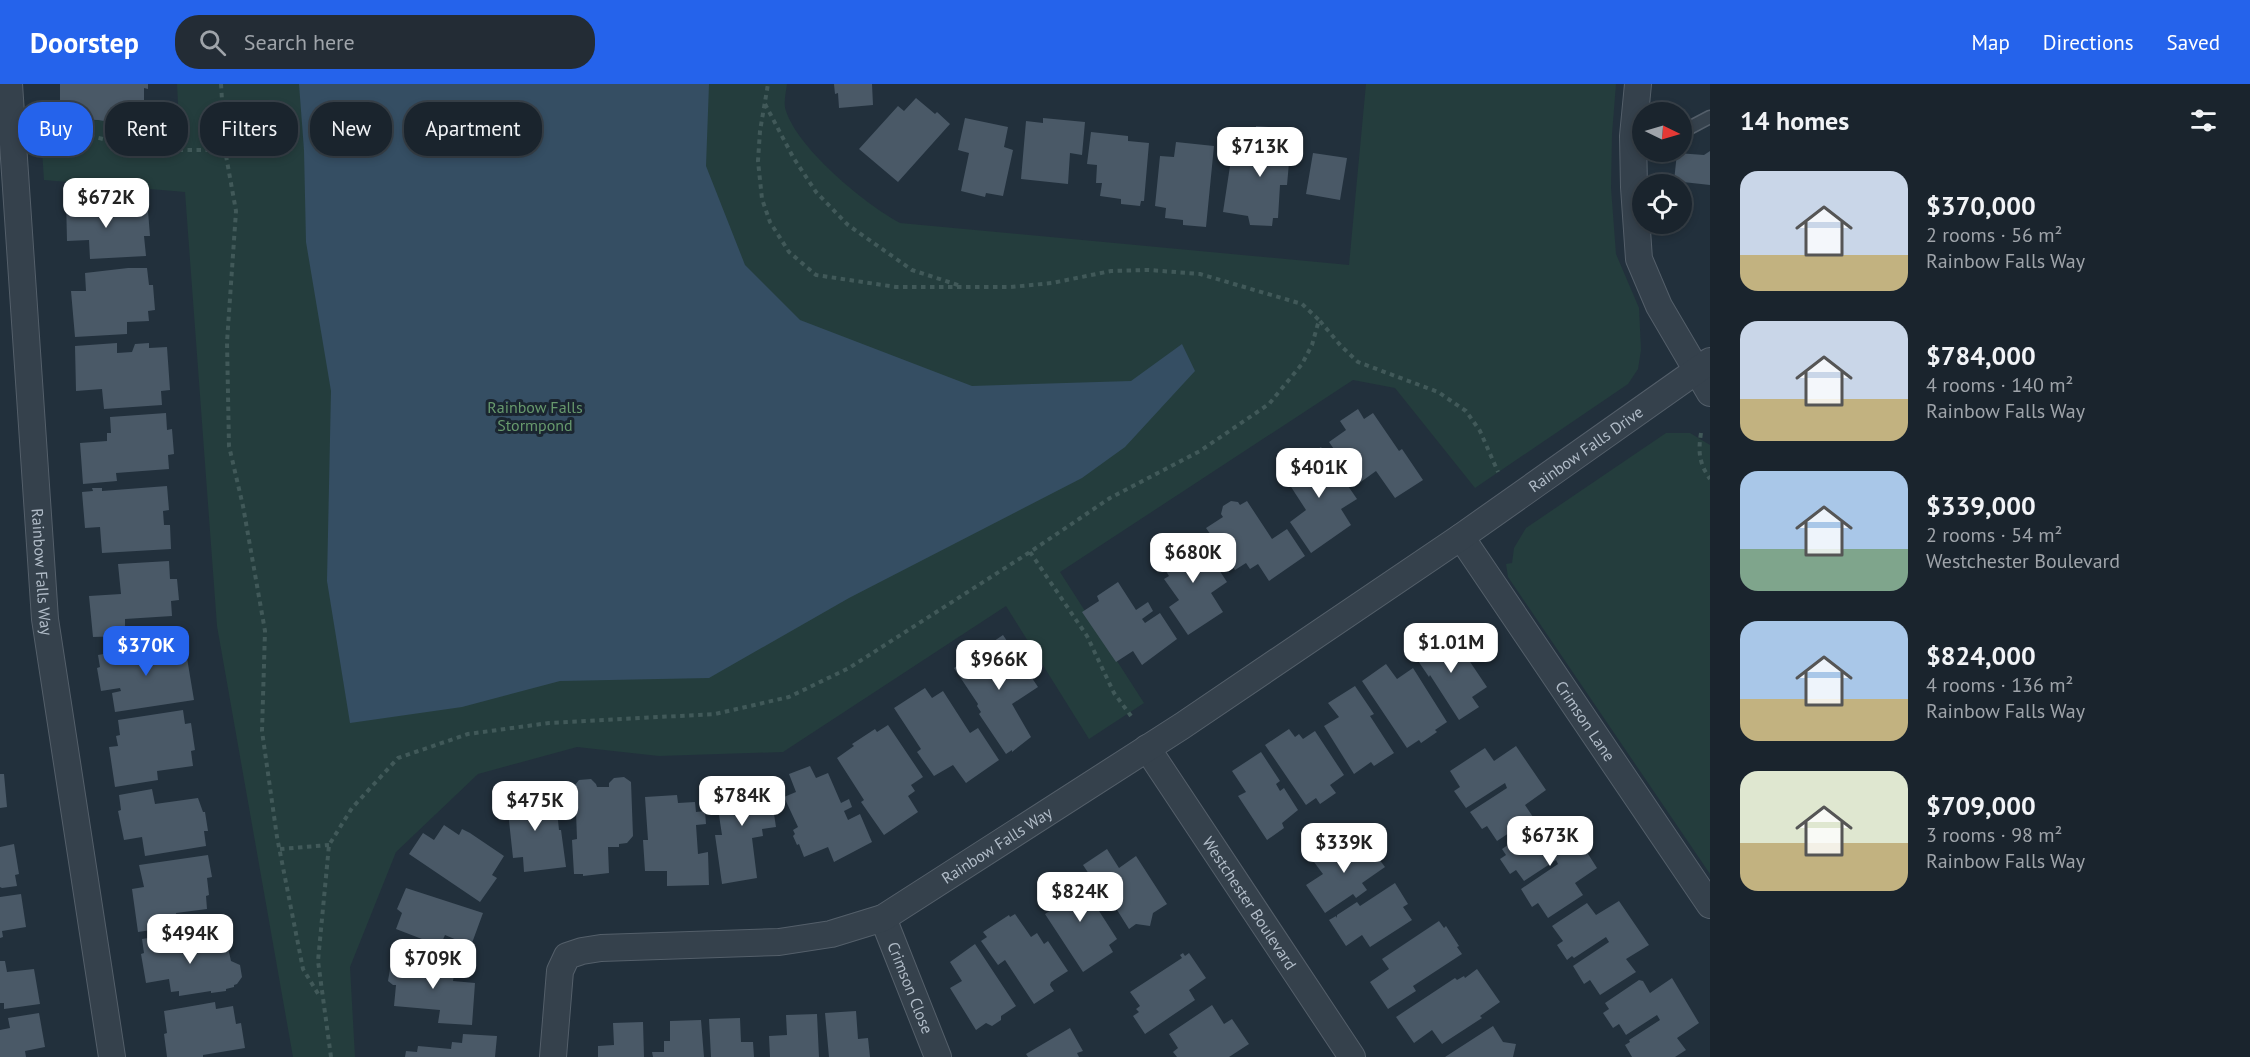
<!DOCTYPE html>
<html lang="en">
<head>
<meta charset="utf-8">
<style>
  :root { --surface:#1a242d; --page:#232c35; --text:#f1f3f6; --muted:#9fa4aa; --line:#384149; --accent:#2563eb }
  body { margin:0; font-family:"PT Sans",sans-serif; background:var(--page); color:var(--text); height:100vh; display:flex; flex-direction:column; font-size:22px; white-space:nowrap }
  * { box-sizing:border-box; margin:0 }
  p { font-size:20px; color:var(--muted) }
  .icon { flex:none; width:33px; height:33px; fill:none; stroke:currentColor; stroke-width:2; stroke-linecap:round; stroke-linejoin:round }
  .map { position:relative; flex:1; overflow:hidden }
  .panel { display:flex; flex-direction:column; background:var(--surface); width:540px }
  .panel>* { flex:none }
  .guide { position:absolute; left:18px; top:18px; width:570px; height:54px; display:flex; gap:12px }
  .needle { width:39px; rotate:95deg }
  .tools { position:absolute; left:1632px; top:18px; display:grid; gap:12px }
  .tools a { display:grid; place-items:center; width:60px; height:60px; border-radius:50%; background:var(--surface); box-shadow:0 3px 9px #0003,0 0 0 2px var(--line); font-size:30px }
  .price { position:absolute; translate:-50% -51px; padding:0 14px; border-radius:12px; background:#fff; color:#222; font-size:20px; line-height:39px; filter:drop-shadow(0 2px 3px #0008) }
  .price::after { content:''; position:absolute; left:50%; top:36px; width:18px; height:14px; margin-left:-9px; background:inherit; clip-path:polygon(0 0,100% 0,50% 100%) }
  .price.on { background:var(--accent); color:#fff }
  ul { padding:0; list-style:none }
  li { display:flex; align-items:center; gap:18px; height:150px; padding:0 30px }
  li span { display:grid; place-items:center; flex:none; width:168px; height:120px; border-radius:18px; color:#555 }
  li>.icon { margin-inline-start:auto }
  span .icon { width:72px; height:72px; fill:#fffc; stroke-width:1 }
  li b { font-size:26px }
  h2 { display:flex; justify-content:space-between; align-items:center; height:72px; padding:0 30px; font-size:26px }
  .tag { padding:0 21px; border-radius:24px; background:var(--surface); box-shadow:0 3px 9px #0003,0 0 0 2px var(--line); font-size:21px; line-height:54px }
  .tag.on { background:var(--accent); color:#fff }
  header { display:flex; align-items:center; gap:36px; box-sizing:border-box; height:84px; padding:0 30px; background:var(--accent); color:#fff }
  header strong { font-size:28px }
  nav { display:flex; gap:33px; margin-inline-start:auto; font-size:21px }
  .search { width:420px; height:54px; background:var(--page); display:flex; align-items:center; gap:15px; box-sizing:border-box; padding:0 21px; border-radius:24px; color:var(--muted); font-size:22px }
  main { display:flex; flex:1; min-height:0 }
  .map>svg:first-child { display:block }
</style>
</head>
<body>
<header>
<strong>Doorstep</strong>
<div class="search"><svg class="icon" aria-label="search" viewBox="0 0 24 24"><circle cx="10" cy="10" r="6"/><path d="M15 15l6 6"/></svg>Search here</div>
<nav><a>Map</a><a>Directions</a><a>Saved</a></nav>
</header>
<main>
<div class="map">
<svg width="1710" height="973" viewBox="0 0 1710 973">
  <rect width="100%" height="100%" fill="#22303c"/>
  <path fill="#243d3d" d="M177 0H787C786 8 783 20 786 27 799 66 865 120 900 139L1349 181 1366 0H1616L1612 50 1611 104 1616 170 1639 224 1641 266 1638 285 1628 300 1475 404 1395 304 1353 296 1060 488 1144 619 1089 655 1006 522 783 668 659 672 577 663 478 690 396 768 350 883 355 973H293L217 542 185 108 44 96 40 35 179 38Z
    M1666 349H1690L1710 361V790L1508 493 1506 480 1512 479 1514 464 1526 444Z"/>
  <path fill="#354e63" d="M299 0H709L706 82 745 181 800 236 972 302 1131 297 1182 260 1195 287 1125 363 1082 394 849 514 709 594 560 597 462 623 350 639 327 497 331 307 306 158 304 66Z"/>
  <path fill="#4a5967" d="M60 0H148V5L144 4V16H154L153 40 110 39V38L98 36 64 35V19H60Z
    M834 0H872L873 21 839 24 838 9 835 10Z
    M916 14 935 30 937 28 950 40 898 98 859 65 898 22 904 27Z
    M965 34 1008 43 1004 63 1013 66 1003 112 986 109 985 113 961 107 969 69 958 66Z
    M1043 34 1085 38 1082 71 1070 69 1068 100 1021 95 1026 37 1043 39Z
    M1256 42 1292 45 1287 101H1280L1278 134H1273L1272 142 1250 141 1248 132 1223 128 1230 82 1242 78 1253 79Z
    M1091 48 1128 52V57L1149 59 1144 117H1141L1140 122 1121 120V115L1100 112 1102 99H1096L1097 81 1087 80Z
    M1176 58 1214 62 1206 143 1183 141V136L1165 134 1166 124 1155 122 1160 72 1174 73Z
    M1710 67V101L1674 97 1677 69 1704 71Z
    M1313 69 1347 74 1340 116 1306 110Z
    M99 111 100 130 148 127 150 152H144L146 172 90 175 89 156 67 157 66 114Z
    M128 184H147L149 201H153L155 226 148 227 149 237 127 238V250L75 253 71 207H86L85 189Z
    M117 259V269L132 268 135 260 149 259V264L167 263 170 306 161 307 162 321 104 325 102 305 76 307 75 262Z
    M1358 325 1364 335 1373 329 1399 367 1402 365 1423 396 1395 414 1376 387 1358 400 1329 358 1346 346 1340 337Z
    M166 329 167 346 172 345 174 370 168 371 169 385 116 389 117 397 83 400 80 359 107 357V349H111L110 333Z
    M1321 363 1357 415 1341 425 1351 441 1311 469 1290 438 1306 426 1282 389 1294 382 1291 378 1307 369 1309 371Z
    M167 402 169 426 163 427 164 441H170L171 465 102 469 100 443 85 444 82 408 93 407 92 404H102V407Z
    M1231 417 1238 418 1240 421 1247 417 1272 455 1287 445 1305 472 1269 497 1258 480 1250 485 1246 479 1235 486 1206 444 1223 433 1221 430 1223 422Z
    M1196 451 1227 498 1211 509 1223 528 1188 551 1169 523 1179 516 1164 495 1169 492 1159 476 1166 471 1169 459 1181 461Z
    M169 477 170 495H177L179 516 171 517 172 532 125 535V552L93 553 89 512 121 510 118 480Z
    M1118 498 1136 526 1148 518 1153 527 1142 535 1145 539 1160 529 1177 555 1142 581 1133 567 1116 578 1082 528 1099 517 1097 512Z
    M1434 549 1445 565 1455 558 1459 564 1460 563 1487 603 1472 613 1479 623 1459 636 1430 591 1429 593 1410 565Z
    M1003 551 1038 603 1012 620 1031 653 1012 668V666L1006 670 979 630 981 628 977 622 978 620 954 584Z
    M174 557 177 575 187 574 194 616 115 628 112 609 121 607 120 604 101 607 97 584 100 583 98 571 109 569V567L118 565V568Z
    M1386 580 1397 595 1413 584 1447 638 1435 646 1437 648 1421 659 1419 656 1407 664 1362 597Z
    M1355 602 1374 630 1370 632 1394 669 1374 682 1371 678 1354 690 1324 642 1339 633 1328 619Z
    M925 604 932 614 943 607 970 649 978 644 999 676 966 699 953 681 934 692 917 668 921 665 894 624Z
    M183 626 185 640 191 639 195 666 191 667 193 682 157 687 158 696 115 703 109 663 118 662 116 652 120 651 118 636Z
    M888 641 923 693 911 701 915 707 908 712 918 728 884 751 861 718 864 716 837 674 854 662 852 660 875 645 877 648Z
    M1289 645 1295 653 1299 650 1303 655 1315 647 1344 691 1330 701 1336 709 1320 720 1316 714 1306 721 1265 661Z
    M1516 662 1546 706 1525 721 1533 733 1497 757 1487 742 1482 745 1470 728 1507 704 1505 699 1466 724 1454 707 1460 703 1450 687 1485 664 1494 677Z
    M1261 668 1280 697 1276 700 1280 707 1284 704 1298 726 1282 739 1284 744 1267 756 1238 712 1246 708 1232 687Z
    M810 682 816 694 828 689 841 719 849 715 852 723 844 727 848 736 860 730 872 758 834 778 828 763 804 773 799 760 797 761 793 752 795 750 793 746 798 743 784 713 796 708 789 690Z
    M0 690H4L7 723 0 724Z
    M624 693 631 698 633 752 627 759 619 760V763H608L609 789 583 792V790H574L572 756 577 755 575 701 579 696 591 695 596 700 597 703H609V699L614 694Z
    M750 694 751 699 769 697 776 743 762 745 763 752 752 754 757 794 722 800 715 751H722L715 705 732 703 731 698Z
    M152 705 155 720 198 714 203 728H205L208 747H204L206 762 145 772 142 753 124 756 118 727 121 726 119 711Z
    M531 707 532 717 543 716V719L556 717 559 746H561L566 783 524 788 523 773 513 774 506 709Z
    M677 711 678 719 695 718 696 728 705 727 706 740 696 741 698 770 708 768 709 801 667 802V787H645L643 756H648L645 713Z
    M1569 740 1597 784 1575 799 1583 811 1548 834 1538 819 1532 823 1521 805 1558 780 1556 776 1524 797 1516 786 1510 790 1500 775 1506 771 1502 765 1536 742 1541 743 1548 754Z
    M444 741 459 751 462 745 470 749 504 772 492 791 497 794 480 818 409 770 423 749 434 756Z
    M1357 753 1369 770 1373 767 1385 783 1362 799 1367 806 1356 814 1353 810 1325 829 1306 801 1323 790 1314 778 1326 770 1328 773Z
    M14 760 19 790 15 791 17 802 2 804 0 803V763Z
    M1107 765 1119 784 1136 772 1167 820 1153 829 1150 842 1136 840 1129 845 1112 818 1109 820 1083 781Z
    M208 771 212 793 207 794 209 811 206 812 207 825 176 829 178 842 138 848 132 805 144 803 139 781Z
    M1074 788 1117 855 1109 861 1113 868 1083 888 1045 830 1059 821 1048 804Z
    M1395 799 1408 820 1403 823 1412 836 1370 863 1362 851 1346 862 1329 836 1336 832 1337 834V831L1357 818 1360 822Z
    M406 804 483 829 472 859 465 856 464 859 445 851 440 862 396 845 402 829 397 825Z
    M21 810 26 843 2 847 3 853 0 854V813Z
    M1619 817 1649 861 1626 875 1636 888 1600 911 1590 896 1584 900 1573 882 1609 858 1606 853 1574 874 1572 872 1567 876 1557 861 1563 857 1552 842 1587 819 1596 831Z
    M1015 830 1031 853 1037 849 1044 860 1048 857 1068 887 1051 898 1050 901 1054 907 1034 920 1005 876 998 881 981 857 987 853 983 848 1009 831 1010 833Z
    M1439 837 1444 844 1446 842 1459 862 1457 863 1462 870 1413 902 1416 907 1388 925 1370 898 1389 885 1382 875Z
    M173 850 175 863 226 855 231 877 240 881 242 893 237 900 234 901V903L226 905V907L211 909V907L179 912V907L171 908 169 895 146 899 141 870 144 869 142 855Z
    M975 860 1016 922 1001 932V936L992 942 986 939 976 946 950 904 962 897 950 878Z
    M1183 869 1185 872 1189 869 1206 894 1189 906 1195 916 1145 950 1133 932 1139 928 1136 925 1140 922 1130 908 1182 874 1180 871Z
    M398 873 449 877 451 880 450 891H454L453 897 475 899 472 941 438 939 440 926 394 922 396 901H393L388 897 390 885 397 882Z
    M0 877H5L7 888 34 885 40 920 4 925V919H0Z
    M1477 885 1500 918 1480 932 1482 934 1442 960 1432 946 1414 959 1396 933 1455 894 1457 896 1464 892 1465 894Z
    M1672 894 1699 939 1677 954 1686 966 1675 973H1632L1625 961 1630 958 1629 956 1660 936 1657 931 1626 951 1619 940 1613 944 1603 929 1609 925 1605 919 1639 896 1643 897 1650 909Z
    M215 918 216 925 233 922 236 940 241 939 245 964 203 971V973H167L164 950 167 949 164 927Z
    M1212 921 1224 940 1232 935 1249 960 1229 973H1177L1173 968 1178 964 1169 950Z
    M856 927 858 955 868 954 870 973H829L825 929Z
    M39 929 45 963 25 967 26 973H0V946L10 944 8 934Z
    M817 930 819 973H770L769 952 787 951 786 931Z
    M740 934 741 958H753L754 973H711L709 935Z
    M701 936 704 973H653L652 968H664V957H670V937Z
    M643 938 644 973H598V962L614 961 613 939Z
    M1493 942 1503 958 1516 960 1513 973H1445Z
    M1070 944 1083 967 1077 969 1079 973H1028L1026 970Z
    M463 950 497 952 495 973H405L406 967 417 968 418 962 451 965 452 958 462 959Z"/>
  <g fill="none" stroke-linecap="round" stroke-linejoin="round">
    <g stroke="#545f6a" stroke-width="15">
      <path id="lane" d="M1682 45 1691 43 1710 33"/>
    </g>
    <g stroke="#545f6a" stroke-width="28">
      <g id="street">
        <path id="s1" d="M9 0 45 535 112 973"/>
        <path d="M1638 0 1633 52 1634 103 1639 175 1659 222 1710 309"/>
        <path id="s2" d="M1461 453 1710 821"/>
        <path id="s3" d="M1147 664 1352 973"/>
        <path id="s4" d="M883 834 938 973"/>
        <path id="s5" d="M553 973 560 887 567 872 582 867 601 864 779 858 831 850 883 834 1182 642 1461 453 1710 277"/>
      </g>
    </g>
    <path stroke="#415959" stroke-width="4" stroke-dasharray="4.5 4.5" stroke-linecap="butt" d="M221 0 225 66 236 127 227 258 229 362 243 422 265 547 262 647 277 753 303 885 320 913
      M765 20 793 73 816 108 848 141 912 186 961 202
      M37 43 50 42 103 55 172 66H225
      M1320 237 1341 262 1358 278 1438 308 1466 327 1480 347 1498 388
      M1701 349C1698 368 1699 379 1710 395
      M1030 468 1087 552 1114 609 1131 632
      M280 765 329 761
      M331 973 318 877 329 761 352 724 398 674 468 650 549 639 715 630 789 613 849 584 1030 468 1110 414 1200 367 1269 320 1302 280 1312 261 1319 236 1302 220 1200 190 1149 186 1111 187 1052 199 1011 203H896L816 191 789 168 770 138 762 115 758 77 760 47 768 0"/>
    <use href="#lane" stroke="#35414c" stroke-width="12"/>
    <use href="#street" stroke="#35414c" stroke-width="26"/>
  </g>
  <g text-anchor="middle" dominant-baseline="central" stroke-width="6" stroke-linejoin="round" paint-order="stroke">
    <g font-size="16" fill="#67996d" stroke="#1b2631">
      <text x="535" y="323">Rainbow Falls<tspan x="535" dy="18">Stormpond</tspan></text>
    </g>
    <g font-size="16" fill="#b1bcc8" stroke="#1b2631">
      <text stroke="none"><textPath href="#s5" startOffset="1268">Rainbow Falls Drive</textPath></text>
      <text stroke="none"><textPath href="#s1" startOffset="489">Rainbow Falls Way</textPath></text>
      <text stroke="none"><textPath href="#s2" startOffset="222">Crimson Lane</textPath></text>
      <text stroke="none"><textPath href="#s5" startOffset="558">Rainbow Falls Way</textPath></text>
      <text stroke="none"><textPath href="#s3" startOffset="186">Westchester Boulevard</textPath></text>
      <text stroke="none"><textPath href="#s4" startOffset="75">Crimson Close</textPath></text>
    </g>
  </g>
</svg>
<div class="tools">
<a><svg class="needle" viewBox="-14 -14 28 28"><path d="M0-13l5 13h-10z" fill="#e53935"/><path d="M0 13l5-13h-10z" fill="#9fa4aa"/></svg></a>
<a><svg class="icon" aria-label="locate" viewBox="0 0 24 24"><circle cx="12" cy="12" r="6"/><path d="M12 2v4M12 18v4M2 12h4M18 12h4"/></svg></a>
</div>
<b class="price" style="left:1260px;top:94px">$713K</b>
<b class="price" style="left:106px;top:145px">$672K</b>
<b class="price" style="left:1319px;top:415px">$401K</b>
<b class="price" style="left:1193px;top:500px">$680K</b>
<b class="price" style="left:1451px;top:590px">$1.01M</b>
<b class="price on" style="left:146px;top:593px">$370K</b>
<b class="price" style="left:999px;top:607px">$966K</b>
<b class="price" style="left:742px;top:743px">$784K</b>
<b class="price" style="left:535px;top:748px">$475K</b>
<b class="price" style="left:1550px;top:783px">$673K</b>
<b class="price" style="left:1344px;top:790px">$339K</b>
<b class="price" style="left:1080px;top:839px">$824K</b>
<b class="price" style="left:190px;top:881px">$494K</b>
<b class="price" style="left:433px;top:906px">$709K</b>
<div class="guide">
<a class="tag on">Buy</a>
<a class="tag">Rent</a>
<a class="tag">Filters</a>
<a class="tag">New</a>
<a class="tag">Apartment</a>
</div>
</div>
<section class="panel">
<h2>14 homes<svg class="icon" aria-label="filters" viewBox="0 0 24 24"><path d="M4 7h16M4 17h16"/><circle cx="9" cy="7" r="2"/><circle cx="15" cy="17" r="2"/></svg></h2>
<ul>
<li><span style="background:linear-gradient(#c9d6e8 70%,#c2b280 0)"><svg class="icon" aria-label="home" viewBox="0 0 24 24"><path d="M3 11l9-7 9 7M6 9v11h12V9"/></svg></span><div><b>$370,000</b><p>2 rooms · 56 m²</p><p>Rainbow Falls Way</p></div></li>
<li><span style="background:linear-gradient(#c9d6e8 65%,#c2b280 0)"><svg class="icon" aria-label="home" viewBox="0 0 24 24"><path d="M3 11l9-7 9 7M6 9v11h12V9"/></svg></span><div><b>$784,000</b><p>4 rooms · 140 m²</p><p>Rainbow Falls Way</p></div></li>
<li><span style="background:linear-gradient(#a9c7e8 65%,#7fa58c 0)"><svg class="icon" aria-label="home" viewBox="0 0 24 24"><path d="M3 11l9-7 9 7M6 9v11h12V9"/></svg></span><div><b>$339,000</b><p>2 rooms · 54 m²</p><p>Westchester Boulevard</p></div></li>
<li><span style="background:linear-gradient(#a9c7e8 65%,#c2b280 0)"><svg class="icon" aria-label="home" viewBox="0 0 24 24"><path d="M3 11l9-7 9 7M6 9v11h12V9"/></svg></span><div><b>$824,000</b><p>4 rooms · 136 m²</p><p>Rainbow Falls Way</p></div></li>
<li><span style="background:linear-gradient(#dfe7d0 60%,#c2b280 0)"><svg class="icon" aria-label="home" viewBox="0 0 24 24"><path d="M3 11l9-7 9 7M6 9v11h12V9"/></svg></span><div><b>$709,000</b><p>3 rooms · 98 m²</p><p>Rainbow Falls Way</p></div></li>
</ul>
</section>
</main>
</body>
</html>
